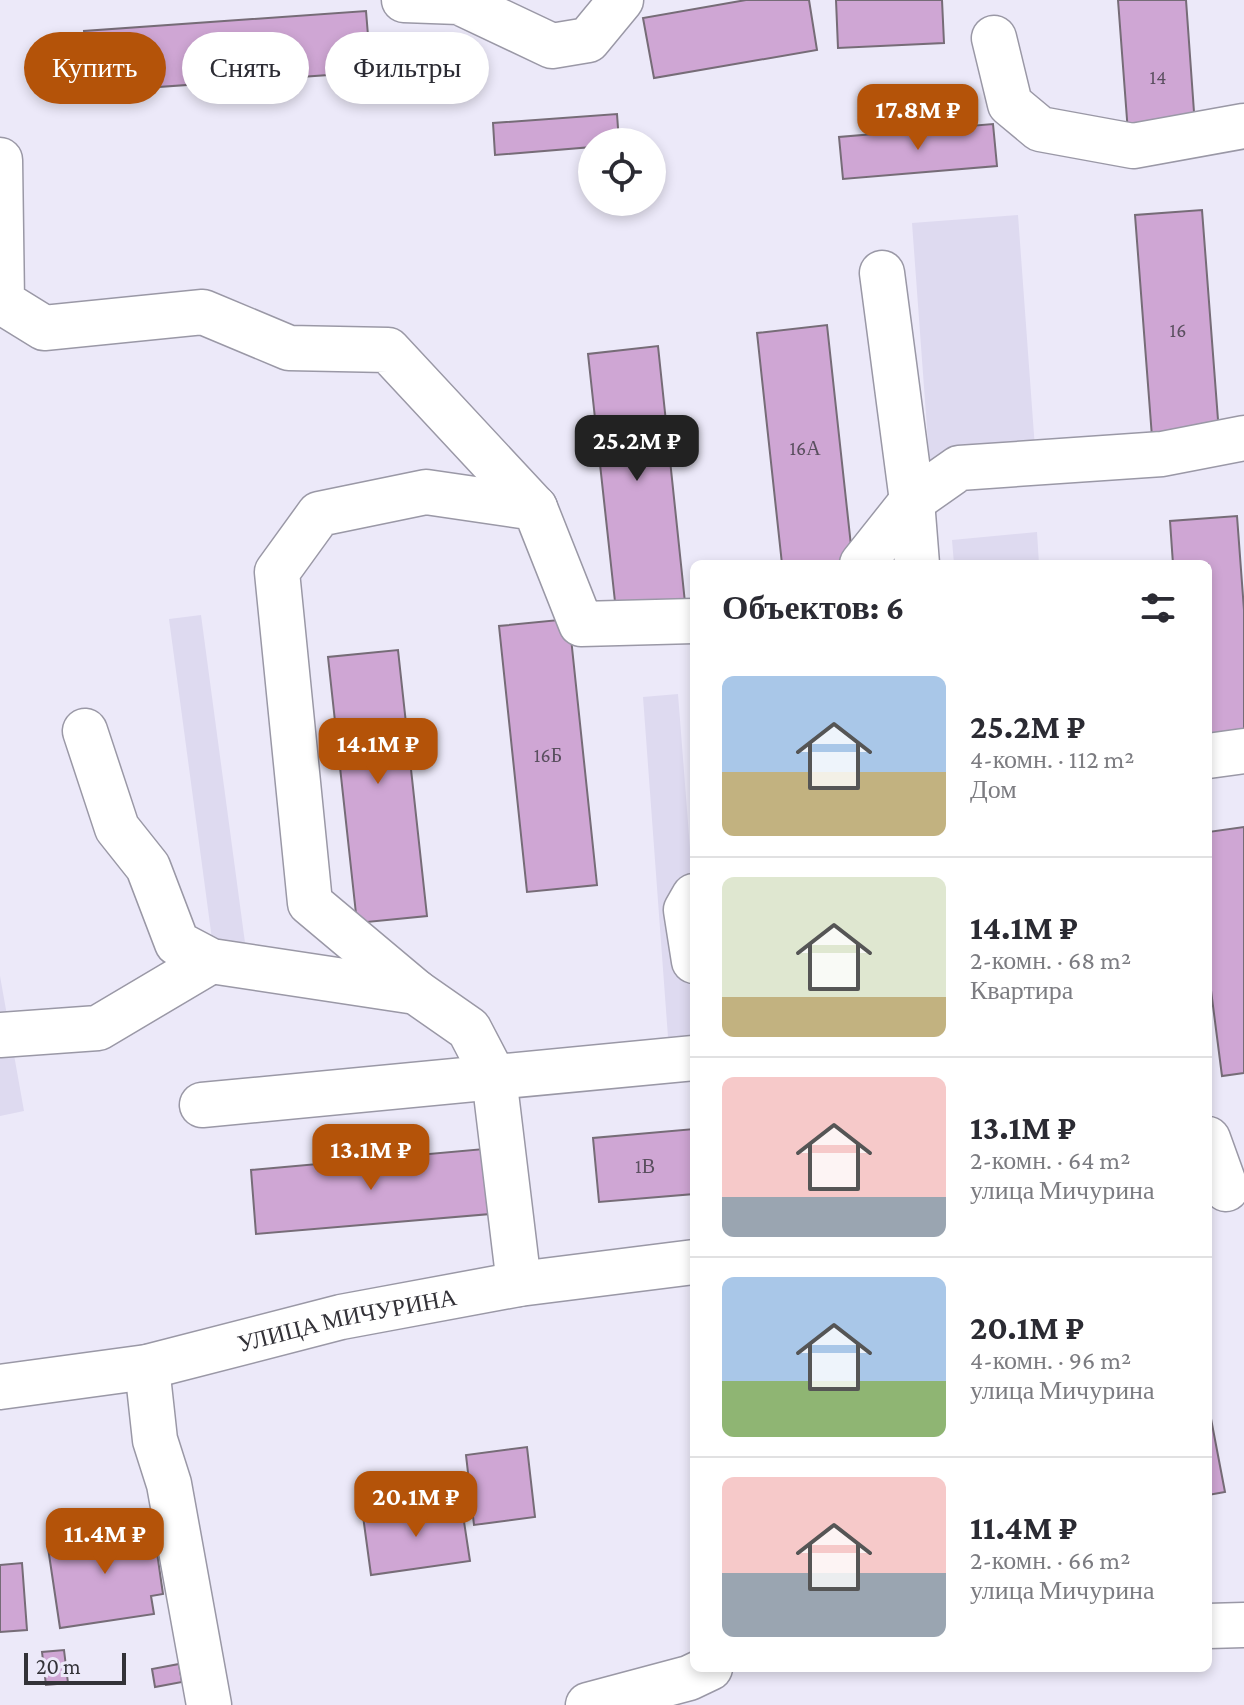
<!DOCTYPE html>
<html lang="ru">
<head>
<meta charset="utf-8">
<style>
  :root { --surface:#fff; --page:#f7f7f7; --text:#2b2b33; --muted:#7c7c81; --line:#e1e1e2; --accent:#b45309 }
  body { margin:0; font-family:"Crimson Pro",serif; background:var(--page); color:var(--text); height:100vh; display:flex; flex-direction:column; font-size:30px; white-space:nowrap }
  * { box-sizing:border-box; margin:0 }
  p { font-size:26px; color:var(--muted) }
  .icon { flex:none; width:44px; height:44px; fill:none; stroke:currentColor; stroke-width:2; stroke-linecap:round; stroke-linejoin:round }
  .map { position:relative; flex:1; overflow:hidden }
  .sheet { position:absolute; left:690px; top:560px; width:522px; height:1112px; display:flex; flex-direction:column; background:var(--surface); border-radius:12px; box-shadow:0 4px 12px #0003 }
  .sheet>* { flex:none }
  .hud { position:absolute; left:24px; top:32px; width:546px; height:72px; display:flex; gap:16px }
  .buttons { position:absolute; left:578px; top:128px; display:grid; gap:16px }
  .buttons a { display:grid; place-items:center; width:88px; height:88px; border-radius:50%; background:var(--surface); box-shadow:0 4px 12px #0003; font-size:40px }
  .scale { position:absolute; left:24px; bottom:20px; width:102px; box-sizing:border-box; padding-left:8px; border:4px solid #333238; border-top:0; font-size:22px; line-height:28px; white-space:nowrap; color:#333238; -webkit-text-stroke:6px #ece9f9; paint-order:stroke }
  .price { position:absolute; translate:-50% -68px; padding:0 18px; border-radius:16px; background:var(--accent); color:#fff; font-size:26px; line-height:52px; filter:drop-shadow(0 2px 4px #0008) }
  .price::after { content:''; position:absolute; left:50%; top:48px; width:24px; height:18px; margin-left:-12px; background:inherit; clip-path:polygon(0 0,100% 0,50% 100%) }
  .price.current { background:#222; color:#fff }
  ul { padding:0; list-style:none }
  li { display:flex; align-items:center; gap:24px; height:200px; padding:0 32px }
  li+li { border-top:2px solid var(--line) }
  li span { display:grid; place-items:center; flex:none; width:224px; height:160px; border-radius:12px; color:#555 }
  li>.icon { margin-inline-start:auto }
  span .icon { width:96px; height:96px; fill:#fffc; stroke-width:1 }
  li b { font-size:34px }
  h2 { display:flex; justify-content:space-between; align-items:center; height:96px; padding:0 32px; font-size:34px }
  .tag { padding:0 28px; border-radius:36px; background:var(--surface); box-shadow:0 4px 12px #0003; font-size:28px; line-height:72px }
  .tag.current { background:var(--accent); color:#fff }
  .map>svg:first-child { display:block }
</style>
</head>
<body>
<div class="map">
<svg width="1244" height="1705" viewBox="0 0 1244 1705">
  <rect width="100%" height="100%" fill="#ece9f9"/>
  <path fill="#dedaf0" d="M1018 215 1037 476 931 483 912 223Z
    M1037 532 1039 564H954L952 540Z
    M201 615 248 965 216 969 169 619Z
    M678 694 694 900V1035L668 1037 643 697Z
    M0 976 24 1111 0 1116Z"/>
  <path fill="#cfa6d4" stroke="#766c77" stroke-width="2" d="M746 0H809L817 50 654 78 643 18Z
    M836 0H942L944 43 838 48Z
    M1118 0H1186L1197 154 1130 159Z
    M366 11 371 72 88 92 84 31Z
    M617 114 619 142H592V147L495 155 493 123Z
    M993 124 997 166 843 179 839 137Z
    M1202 210 1220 446 1153 450 1135 215Z
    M827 325 853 564H782L757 333Z
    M658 346 686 612 617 620 588 354Z
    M1237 516 1244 610V752L1208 755V564H1173L1170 521Z
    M569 619 597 885 527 892 499 626Z
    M398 650 427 916 357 923 328 657Z
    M1244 827V1073L1222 1076 1208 967V832Z
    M694 1129V1194L599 1202 593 1138Z
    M484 1149 490 1214 256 1234 251 1170Z
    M1208 1403 1225 1492 1208 1495Z
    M527 1447 535 1517 474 1525 466 1455Z
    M461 1502 470 1561 371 1575 363 1516Z
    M153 1525 163 1594 151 1596 154 1614 60 1628 47 1541Z
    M22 1563 27 1630 0 1632V1565Z
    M64 1650 68 1683 46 1685 42 1652Z
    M179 1664 182 1682 155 1687 152 1669Z"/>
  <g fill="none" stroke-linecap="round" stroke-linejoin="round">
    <g stroke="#9a98a6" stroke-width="47">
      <g id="minor">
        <path d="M404 0 459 2 552 46 588 40 621 0"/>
        <path d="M994 38 1010 104 1040 129 1133 146 1244 126"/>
        <path d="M0 160 2 302 44 328 203 312 289 348 388 350 535 508"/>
        <path d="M882 273 912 501 917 564"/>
        <path d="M862 564 912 501 959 468 1162 454 1244 438"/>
        <path d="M85 731 117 828 148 867 177 943 211 961 416 992 469 1029 494 1077 519 1284"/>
        <path d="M1208 756 1244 751"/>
        <path d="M694 896 686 910 694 961"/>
        <path d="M416 992 310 903 277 572 319 514 426 492 535 508 581 624 694 621"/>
        <path d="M0 1035 98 1028 211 961"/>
        <path d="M202 1105 694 1058"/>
        <path d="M1208 1139 1226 1189"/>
        <path d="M147 1367 155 1440 169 1484 209 1705"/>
        <path id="s1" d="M0 1387 147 1367 341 1317 519 1284 694 1262"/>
        <path d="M1208 1626 1244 1625"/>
        <path d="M588 1705 689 1678 710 1668"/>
      </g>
    </g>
    <use href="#minor" stroke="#fff" stroke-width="44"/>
  </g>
  <g text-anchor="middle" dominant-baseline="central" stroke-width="7" stroke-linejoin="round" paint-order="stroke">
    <g font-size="20" fill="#5a4f5f">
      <text x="1158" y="77">14</text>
      <text x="1178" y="330">16</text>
      <text x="805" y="448">16А</text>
      <text x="548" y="755">16Б</text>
      <text x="645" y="1166">1В</text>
    </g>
    <g font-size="24" fill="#333238" stroke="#ece9f9">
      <text stroke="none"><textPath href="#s1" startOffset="354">УЛИЦА МИЧУРИНА</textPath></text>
    </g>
  </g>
</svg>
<div class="buttons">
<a><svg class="icon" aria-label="locate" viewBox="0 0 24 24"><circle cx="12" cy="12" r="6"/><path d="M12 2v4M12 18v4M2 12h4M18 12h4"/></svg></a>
</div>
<div class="scale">20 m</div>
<b class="price" style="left:918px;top:152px">17.8M ₽</b>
<b class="price current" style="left:637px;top:483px">25.2M ₽</b>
<b class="price" style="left:378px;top:786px">14.1M ₽</b>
<b class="price" style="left:371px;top:1192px">13.1M ₽</b>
<b class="price" style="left:416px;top:1539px">20.1M ₽</b>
<b class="price" style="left:105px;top:1576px">11.4M ₽</b>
<div class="hud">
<a class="tag current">Купить</a>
<a class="tag">Снять</a>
<a class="tag">Фильтры</a>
</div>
<section class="sheet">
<h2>Объектов: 6<svg class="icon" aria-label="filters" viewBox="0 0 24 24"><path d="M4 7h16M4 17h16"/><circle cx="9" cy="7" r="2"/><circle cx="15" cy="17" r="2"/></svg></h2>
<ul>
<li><span style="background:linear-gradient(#a9c7e8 60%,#c2b280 0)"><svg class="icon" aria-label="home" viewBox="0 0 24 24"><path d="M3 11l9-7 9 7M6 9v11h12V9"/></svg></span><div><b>25.2M ₽</b><p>4-комн. · 112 m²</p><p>Дом</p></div></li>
<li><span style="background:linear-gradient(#dfe7d0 75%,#c2b280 0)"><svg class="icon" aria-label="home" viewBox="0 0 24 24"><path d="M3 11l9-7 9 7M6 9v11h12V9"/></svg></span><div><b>14.1M ₽</b><p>2-комн. · 68 m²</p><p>Квартира</p></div></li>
<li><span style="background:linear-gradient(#f6c9c9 75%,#9aa5b1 0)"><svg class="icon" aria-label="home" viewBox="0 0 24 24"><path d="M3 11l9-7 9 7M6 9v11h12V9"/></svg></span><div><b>13.1M ₽</b><p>2-комн. · 64 m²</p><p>улица Мичурина</p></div></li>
<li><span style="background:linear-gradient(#a9c7e8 65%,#8fb573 0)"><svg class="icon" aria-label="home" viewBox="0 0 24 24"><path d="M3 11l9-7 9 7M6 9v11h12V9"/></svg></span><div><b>20.1M ₽</b><p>4-комн. · 96 m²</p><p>улица Мичурина</p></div></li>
<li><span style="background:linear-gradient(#f6c9c9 60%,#9aa5b1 0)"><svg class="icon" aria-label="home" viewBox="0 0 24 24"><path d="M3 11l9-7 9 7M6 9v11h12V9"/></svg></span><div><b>11.4M ₽</b><p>2-комн. · 66 m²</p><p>улица Мичурина</p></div></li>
</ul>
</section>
</div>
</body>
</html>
